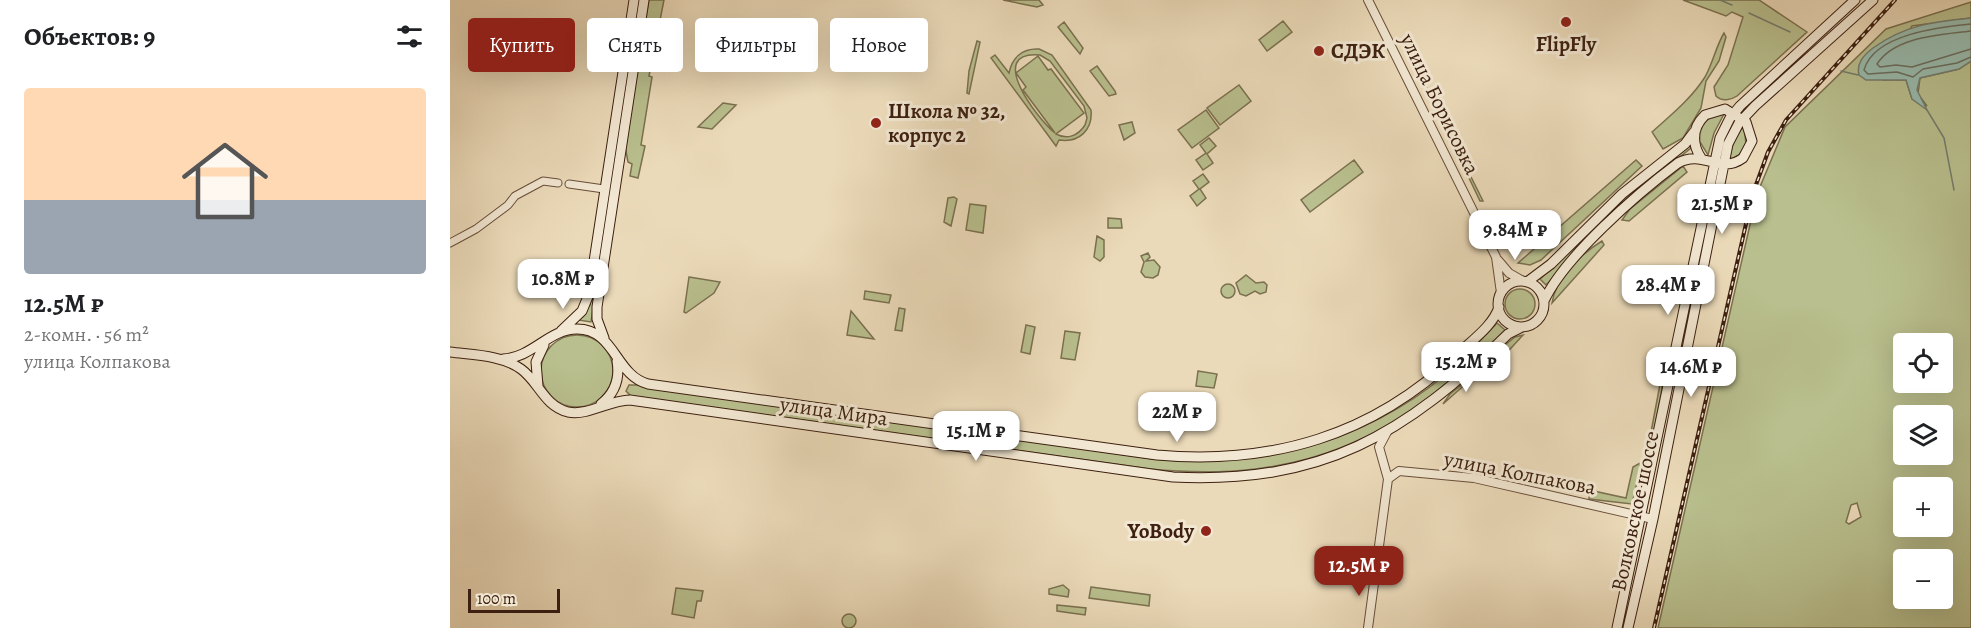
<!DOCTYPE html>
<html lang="ru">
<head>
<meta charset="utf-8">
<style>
  :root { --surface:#fff; --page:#f6f6f6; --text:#202124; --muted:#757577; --accent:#8f2418 }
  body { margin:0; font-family:Alegreya,serif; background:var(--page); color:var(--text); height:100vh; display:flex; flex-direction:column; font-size:22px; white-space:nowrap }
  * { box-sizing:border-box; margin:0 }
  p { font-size:20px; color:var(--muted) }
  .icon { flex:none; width:33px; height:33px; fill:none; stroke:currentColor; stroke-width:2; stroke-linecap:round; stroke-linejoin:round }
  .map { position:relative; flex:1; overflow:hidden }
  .panel { display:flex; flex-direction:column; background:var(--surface); width:450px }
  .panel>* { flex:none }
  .guide { position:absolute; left:18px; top:18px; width:570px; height:54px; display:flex; gap:12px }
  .controls { position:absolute; left:1443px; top:333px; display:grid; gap:12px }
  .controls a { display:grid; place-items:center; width:60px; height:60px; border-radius:6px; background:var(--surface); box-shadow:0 6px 24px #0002; font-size:30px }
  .scale { position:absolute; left:18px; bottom:15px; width:92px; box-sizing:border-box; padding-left:6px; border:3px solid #3d2010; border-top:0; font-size:16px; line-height:21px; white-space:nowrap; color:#3d2010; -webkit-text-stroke:4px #f2e7d2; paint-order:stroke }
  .price { position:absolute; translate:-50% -51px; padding:0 14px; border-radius:12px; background:#fff; color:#222; font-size:20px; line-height:39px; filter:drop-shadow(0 2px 3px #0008) }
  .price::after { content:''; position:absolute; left:50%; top:36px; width:18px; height:14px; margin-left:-9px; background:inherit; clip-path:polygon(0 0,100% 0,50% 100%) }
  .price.current { background:var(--accent); color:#fff }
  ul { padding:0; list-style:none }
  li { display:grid; align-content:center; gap:12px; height:318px; padding:0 24px }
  li span { display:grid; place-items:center; height:186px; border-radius:6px; color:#555 }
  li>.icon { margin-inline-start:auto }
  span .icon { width:108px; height:108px; fill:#fffc; stroke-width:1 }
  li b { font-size:26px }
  h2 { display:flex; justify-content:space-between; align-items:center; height:72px; padding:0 24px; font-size:26px }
  .tag { padding:0 21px; border-radius:6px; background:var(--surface); box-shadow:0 6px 24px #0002; font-size:21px; line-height:54px }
  .tag.current { background:var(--accent); color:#fff }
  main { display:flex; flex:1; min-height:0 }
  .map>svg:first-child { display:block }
</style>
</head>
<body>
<main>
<section class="panel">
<h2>Объектов: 9<svg class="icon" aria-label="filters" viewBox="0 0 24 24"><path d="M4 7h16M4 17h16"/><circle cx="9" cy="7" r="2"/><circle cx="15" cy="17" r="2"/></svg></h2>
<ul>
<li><span style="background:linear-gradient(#ffd9b3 60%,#9aa5b1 0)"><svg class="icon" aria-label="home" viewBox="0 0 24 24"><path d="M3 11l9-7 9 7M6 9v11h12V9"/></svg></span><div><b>12.5M ₽</b><p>2-комн. · 56 m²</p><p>улица Колпакова</p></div></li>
</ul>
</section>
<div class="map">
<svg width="1521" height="628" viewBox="0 0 1521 628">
  <rect width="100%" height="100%" fill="#ebdab9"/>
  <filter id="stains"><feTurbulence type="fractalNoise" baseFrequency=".00333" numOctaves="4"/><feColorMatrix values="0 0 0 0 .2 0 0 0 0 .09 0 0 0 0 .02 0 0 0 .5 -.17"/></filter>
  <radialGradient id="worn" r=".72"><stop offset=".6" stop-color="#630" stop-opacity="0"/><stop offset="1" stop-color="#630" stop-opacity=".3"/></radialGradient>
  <path fill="#b9bf8e" stroke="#7b704f" stroke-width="1.5" fill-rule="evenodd" d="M187 0H190L141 322 128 320 140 305Z
    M199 0H214L199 76 202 77 191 145 195 146 188 178 180 176 182 164 178 162 175 146Z
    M553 0H589L593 5 587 7Z
    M1233 0H1309L1357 32 1287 96C1281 100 1272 102 1266 96L1264 87 1278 65 1293 17 1282 12 1276 16Z
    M1521 2V18L1462 26 1433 80H1456L1462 99 1477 106 1468 94 1470 78 1509 69 1521 61V628H1208L1307 194 1335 127 1436 29ZM1454 344H1492V382H1454ZM1454 416H1492V454H1454ZM1454 488H1492V526H1454ZM1407 503 1411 517 1399 524 1396 522 1401 505ZM1454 560H1492V598H1454Z
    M833 21 842 32 817 51 809 40Z
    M614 22 633 48 630 54 608 27Z
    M1274 33 1276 37 1269 61 1256 81 1251 108 1233 138 1213 149 1202 132C1221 115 1241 99 1255 77 1263 63 1266 46 1274 33Z
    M527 41 530 42 519 94 517 93 519 71Z
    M957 48 1033 201H1030Z
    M589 49 602 55 641 110C643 130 629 143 609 140L606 146 541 58 545 55 559 73C562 58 572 48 589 49ZM590 55 600 61 634 106 637 118 635 125C628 136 617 140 606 134L634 113 601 69 598 70 588 56 566 73 576 87 573 90 605 133C589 121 534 50 590 55Z
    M647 66 665 91 666 94 659 96 640 71Z
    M789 85 801 101 770 125 757 108Z
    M273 103 286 105 262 129 248 127Z
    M756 110 769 128 742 148 728 130Z
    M1274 114 1264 133 1258 155 1250 142C1248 126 1258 114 1274 114Z
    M682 122 685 133 674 140 669 125Z
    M1294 125 1296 145 1289 155 1279 160 1284 140Z
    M759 138 766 146 757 154 763 163 753 170 746 160 756 153 750 145Z
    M1239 145 1241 148 1201 180 1096 285 1090 279 1169 203Z
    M904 160 913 172 860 212 851 200Z
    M1186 160 1192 166 1091 260 1080 265 1068 263Z
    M1233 166 1237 172 1179 221 1172 220 1180 209Z
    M753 174 759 182 750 189 756 198 747 206 740 196 749 189 743 181Z
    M504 197 507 199 501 226 494 222 498 198Z
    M520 204 536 206 533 233 516 230Z
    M658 218 671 219 672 228H658Z
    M647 236 654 240V257L650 261 644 257Z
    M1152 241 1154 245 1102 303C1105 279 1132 253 1152 241Z
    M698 253 700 257 696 261 704 260 710 267 708 275 703 278 695 277 691 272 694 262 691 256Z
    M796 275 806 283 814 282 817 285 816 292 810 294 805 291 796 296 790 294 786 283Z
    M239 277 270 282 264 293 236 313 234 312Z
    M771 291a7 7 0 1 1 14 0a7 7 0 1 1-14 0Z
    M1055 304a15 15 0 1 1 30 0a15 15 0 1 1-30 0Z
    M415 291 441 295 439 303 414 299Z
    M449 308 455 309 452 331 445 330Z
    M401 311 424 339 397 335Z
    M1047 323 1055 330C949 439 854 484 700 469L181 396 176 391 179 385H193L703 459C809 469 912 444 995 375 1013 359 1030 341 1047 323Z
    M576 325 585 327 580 354 571 352Z
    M615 331 630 333 625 360 611 358Z
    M91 371a36 36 0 1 1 72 0a36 36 0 1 1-72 0Z
    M1073 335 1052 358 1040 357 1065 337Z
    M1036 366 993 404 1000 394Z
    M748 371 767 374 764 388 746 386Z
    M1211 379 1212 388 1202 443 1198 448Z
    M745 394 763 397 762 406 743 404Z
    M1192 462 1182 504 1139 499V490L1176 498 1183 467Z
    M613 585 619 590 618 597 599 594V589Z
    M641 587 700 595 699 606 639 598Z
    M226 588 253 591 251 601H247L244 618 222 614Z
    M607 605 636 608 635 615 607 611Z
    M392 621a7 7 0 1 1 14 0a7 7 0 1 1-14 0Z"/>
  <path fill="#98bbae" stroke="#747d6f" stroke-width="1.5" d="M1521 18V61L1509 69 1470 78 1467 90 1477 110 1462 99 1456 80H1416L1409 75C1406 63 1414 55 1423 48 1455 25 1482 22 1521 18Z"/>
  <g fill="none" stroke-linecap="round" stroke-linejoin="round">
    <path stroke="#6a6e5f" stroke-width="1.5" d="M1521 24C1490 27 1424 34 1414 70L1418 74 1447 72 1463 77 1473 69 1507 63 1521 57
      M1521 31C1491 35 1445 36 1427 64L1430 67 1446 65 1462 67 1521 49"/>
    <path stroke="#747d6f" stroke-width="1.5" d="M1270 0 1282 5
      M1299 13 1340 32
      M1391 71 1408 75
      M1477 110 1494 138 1504 190"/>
    <g stroke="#684e3a" stroke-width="9">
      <path id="minor" d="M119 184 154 189
        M0 243 26 229 58 205 65 196 93 181 108 183"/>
    </g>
    <g stroke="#684e3a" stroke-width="10">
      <path id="tertiary" d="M918 0 1046 257 1051 293
        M1048 260 1059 273 1073 281
        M938 479 949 471 1024 478 1203 519
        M918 628 938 479 929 447 937 432"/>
    </g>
    <g stroke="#3d2010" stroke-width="11">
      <path id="secondary" d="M1048 304a23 23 0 1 1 46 0a23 23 0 1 1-46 0Z
        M1077 282 1101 264 1172 194 1235 144 1244 132
        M1094 301C1114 257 1188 193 1228 163 1253 149 1270 175 1293 158L1302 141 1296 122 1275 109 1255 115C1242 128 1241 142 1251 158
        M111 331 132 311 139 294 184 0
        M154 338 147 319V307L194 0
        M0 352C23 355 52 355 71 369 89 382 94 406 118 412 139 416 159 400 180 400L723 477C873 484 954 435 1058 334L1072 327
        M53 359C82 358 99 329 127 329 165 329 165 375 198 384L707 455C822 465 922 436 1007 355 1021 341 1043 326 1049 307
        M88 386 86 362 94 345
        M151 404C165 393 170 378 167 361
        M1167 628 1270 138 1280 118 1290 106 1405 0
        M1178 628 1203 519 1278 144 1289 123 1305 106 1423 0"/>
    </g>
    <use href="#minor" stroke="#f2e7d2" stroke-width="7"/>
    <use href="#tertiary" stroke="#f2e7d2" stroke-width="8"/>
    <use href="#secondary" stroke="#f2e7d2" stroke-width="9"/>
    <g stroke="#3d2010" stroke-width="4">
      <path id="rail" d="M1204 628 1303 193 1318 152 1336 120 1445 0"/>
    </g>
    <use href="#rail" stroke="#f2e7d2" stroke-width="1.5" stroke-dasharray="4.5" stroke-linecap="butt"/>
  </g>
  <g fill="#8f2418" stroke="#f2e7d2" stroke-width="2">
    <circle cx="1116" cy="22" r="6"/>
    <circle cx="869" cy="51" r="6"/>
    <circle cx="426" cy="123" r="6"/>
    <circle cx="756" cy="531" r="6"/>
  </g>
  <g text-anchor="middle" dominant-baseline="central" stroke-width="6" stroke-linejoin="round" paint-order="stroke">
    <g font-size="21" font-weight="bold" fill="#3d2010" stroke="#f2e7d2" text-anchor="start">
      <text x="1116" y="44" text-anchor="middle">FlipFly</text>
      <text x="881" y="51">СДЭК</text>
      <text x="438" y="111">Школа № 32,<tspan x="438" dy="24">корпус 2</tspan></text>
      <text x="744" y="531" text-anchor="end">YoBody</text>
    </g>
    <g font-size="21" fill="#3d2010" stroke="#f2e7d2">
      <text transform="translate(990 104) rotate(64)">улица Борисовка</text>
      <text transform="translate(384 411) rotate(8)">улица Мира</text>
      <text transform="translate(1070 473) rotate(11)">улица Колпакова</text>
      <text transform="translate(1185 511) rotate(-78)">Волковское шоссе</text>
    </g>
  </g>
  <rect width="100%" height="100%" filter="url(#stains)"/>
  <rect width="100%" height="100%" fill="url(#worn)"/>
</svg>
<div class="controls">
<a><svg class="icon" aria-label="locate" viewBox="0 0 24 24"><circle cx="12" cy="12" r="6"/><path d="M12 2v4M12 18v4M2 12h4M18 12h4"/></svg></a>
<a><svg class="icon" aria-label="layers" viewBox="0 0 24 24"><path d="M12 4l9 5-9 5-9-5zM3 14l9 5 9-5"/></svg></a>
<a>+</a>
<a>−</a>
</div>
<div class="scale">100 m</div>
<b class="price" style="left:1272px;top:235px">21.5M ₽</b>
<b class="price" style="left:1065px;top:261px">9.84M ₽</b>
<b class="price" style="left:113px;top:310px">10.8M ₽</b>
<b class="price" style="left:1218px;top:316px">28.4M ₽</b>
<b class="price" style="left:1016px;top:393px">15.2M ₽</b>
<b class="price" style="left:1241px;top:398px">14.6M ₽</b>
<b class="price" style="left:727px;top:443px">22M ₽</b>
<b class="price" style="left:526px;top:462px">15.1M ₽</b>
<b class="price current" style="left:909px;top:597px">12.5M ₽</b>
<div class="guide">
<a class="tag current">Купить</a>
<a class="tag">Снять</a>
<a class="tag">Фильтры</a>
<a class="tag">Новое</a>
</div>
</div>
</main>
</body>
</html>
